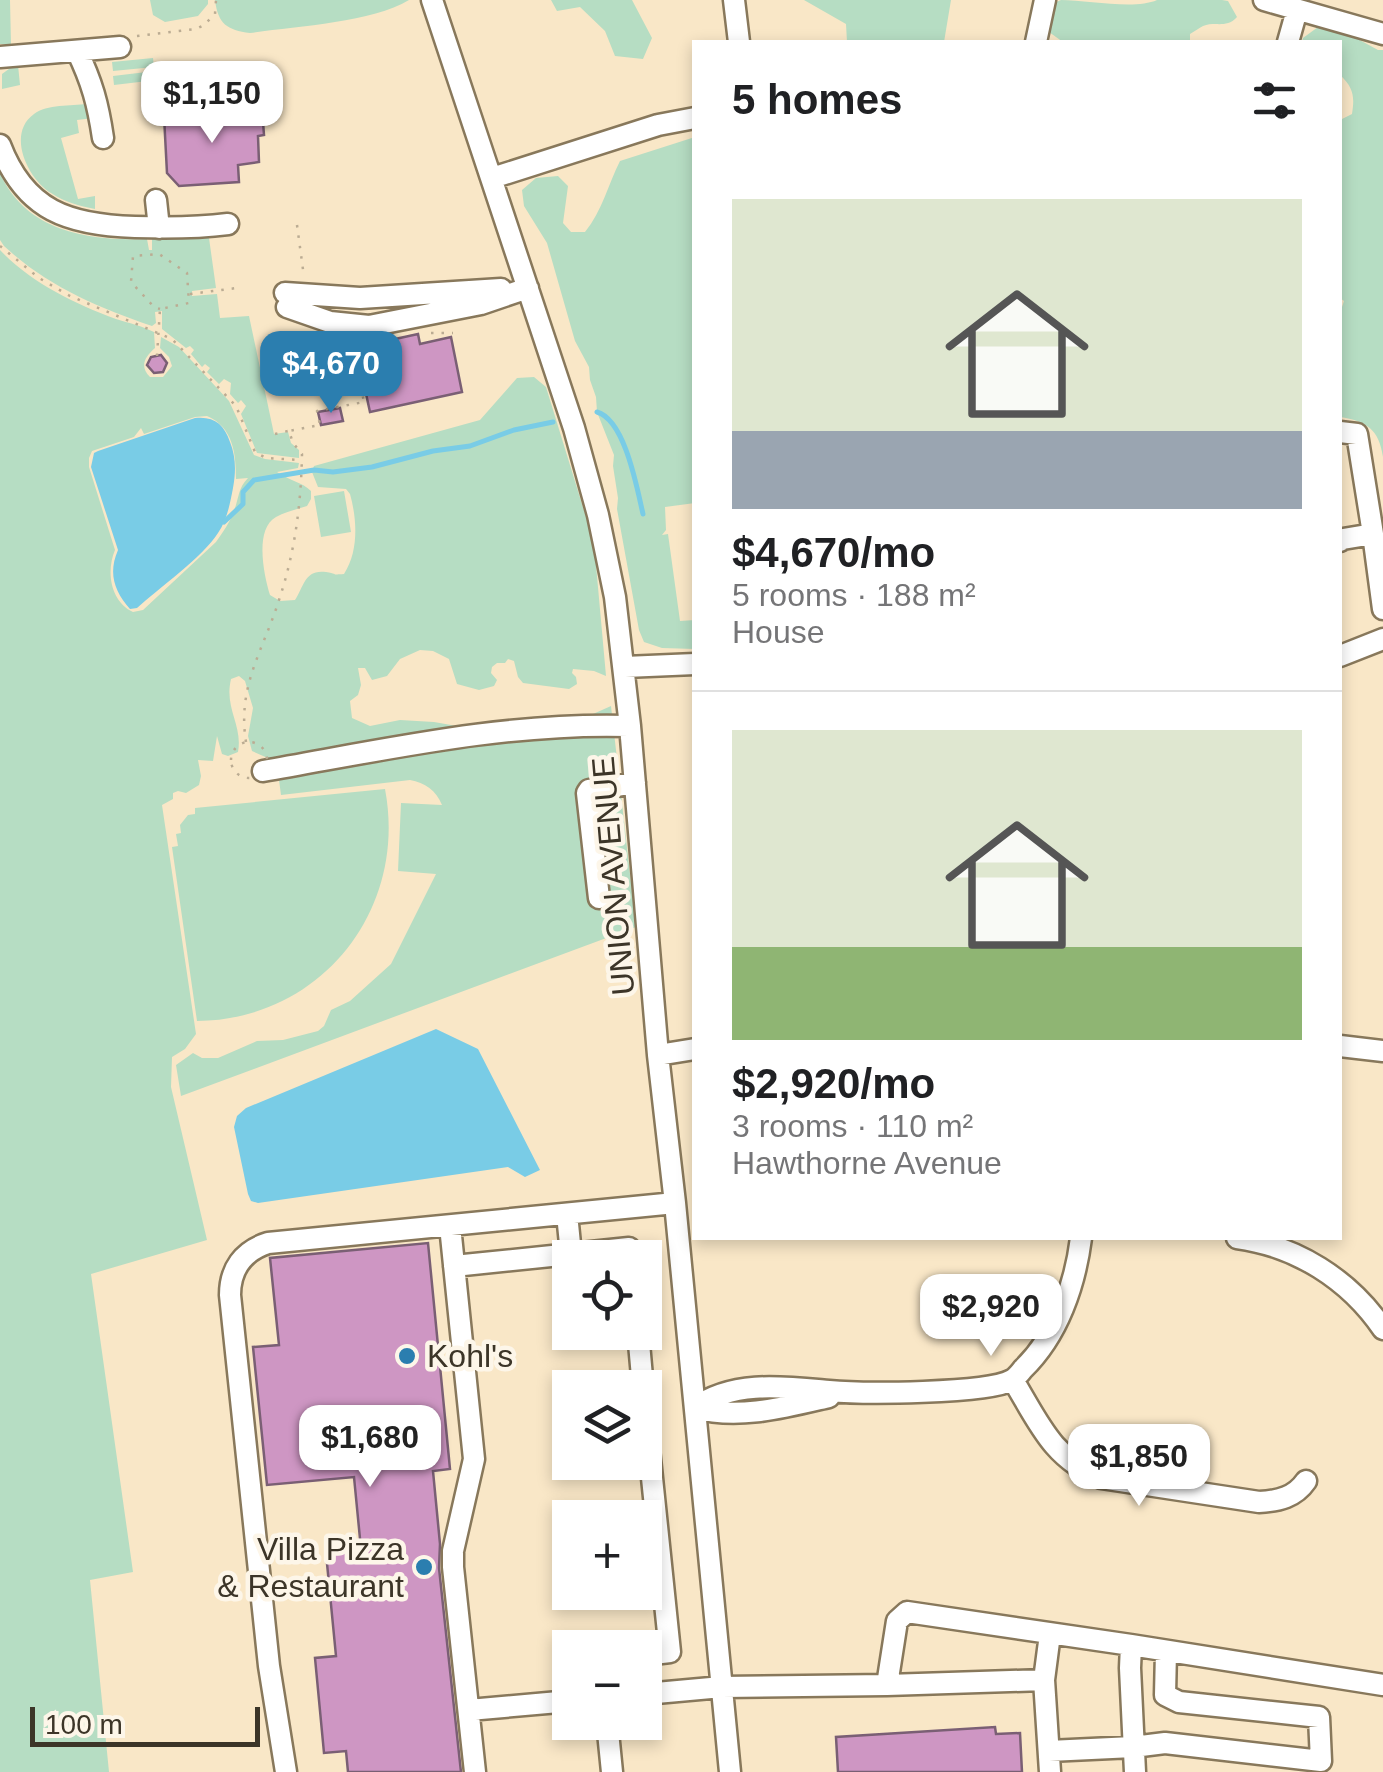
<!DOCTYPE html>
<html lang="en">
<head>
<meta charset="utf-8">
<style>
  :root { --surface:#fff; --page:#f2f2f2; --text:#202124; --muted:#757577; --line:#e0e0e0; --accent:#2b7eaf }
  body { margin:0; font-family:Helvetica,sans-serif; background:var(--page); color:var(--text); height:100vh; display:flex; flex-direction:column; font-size:38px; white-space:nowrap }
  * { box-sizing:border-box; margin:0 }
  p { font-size:32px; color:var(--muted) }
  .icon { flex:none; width:55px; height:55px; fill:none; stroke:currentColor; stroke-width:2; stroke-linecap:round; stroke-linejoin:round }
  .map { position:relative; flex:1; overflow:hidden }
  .side { position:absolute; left:692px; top:40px; width:650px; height:1200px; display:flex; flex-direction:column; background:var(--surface); border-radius:0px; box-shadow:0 5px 15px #0003 }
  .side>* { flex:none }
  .tools { position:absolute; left:552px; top:1240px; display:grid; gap:20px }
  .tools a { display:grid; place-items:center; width:110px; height:110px; border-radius:0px; background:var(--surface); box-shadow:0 5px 15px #0003; font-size:50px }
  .scale { position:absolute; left:30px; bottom:25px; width:230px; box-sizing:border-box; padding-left:10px; border:5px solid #3c3528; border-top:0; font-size:28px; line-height:35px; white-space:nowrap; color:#3c3528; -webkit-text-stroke:8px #fdf6e9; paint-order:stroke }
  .price { position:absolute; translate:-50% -85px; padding:0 22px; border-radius:20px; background:#fff; color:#222; font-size:32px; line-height:65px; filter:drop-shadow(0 2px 5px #0008) }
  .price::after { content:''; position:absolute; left:50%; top:60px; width:30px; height:22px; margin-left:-15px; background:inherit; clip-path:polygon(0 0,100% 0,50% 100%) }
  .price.current { background:var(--accent); color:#fff }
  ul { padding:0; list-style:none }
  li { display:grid; align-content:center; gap:20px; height:530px; padding:0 40px }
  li+li { border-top:2px solid var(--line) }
  li span { display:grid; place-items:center; height:310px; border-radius:0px; color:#555 }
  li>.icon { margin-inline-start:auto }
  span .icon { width:180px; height:180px; fill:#fffc; stroke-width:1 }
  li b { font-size:42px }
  h2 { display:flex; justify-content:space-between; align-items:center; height:120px; padding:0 40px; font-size:42px }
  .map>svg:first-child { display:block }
</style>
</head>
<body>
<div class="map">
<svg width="1383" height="1772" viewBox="0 0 1383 1772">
  <rect width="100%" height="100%" fill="#f9e7c7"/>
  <path fill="#b6ddc3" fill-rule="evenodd" d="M0 0H10L11 45 0 44Z
    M150 0H208V4L198 16 165 22 153 15Z
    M215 0H409C371 23 296 26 250 33 227 30 218 24 215 0Z
    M551 0H632L652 38 643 59 615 56 605 31 580 7 557 11Z
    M804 0H951L944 42H847L846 24Z
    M1061 0C1087 0 1135 10 1157 0H1222L1228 1 1237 17C1226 29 1216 21 1203 26 1199 28 1195 31 1190 34V42H1063L1049 32C1047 19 1046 5 1061 0Z
    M1318 27 1356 38 1378 50H1383V457C1379 429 1366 421 1340 417V313L1344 301 1340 298V120L1352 114C1355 96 1353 87 1340 75V42H1302L1303 38Z
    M153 58 154 67 113 71 112 62Z
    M18 65 20 85 2 89V74L13 66Z
    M155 71 156 80 114 85 113 76Z
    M87 104 94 118 77 120 79 133 61 138 78 199 95 196V209C79 206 65 202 51 193 28 179 6 134 34 114 47 104 71 106 87 104Z
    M695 137V503L665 507 666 530 662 535 668 534 680 621 695 620V649L662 648 644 642 639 630 617 509 618 498 613 466 614 455 597 412 596 397 590 380 589 367 575 341 547 243 524 206 522 190 536 178 558 176 568 186 563 223 571 232H585C602 211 608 185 620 161Z
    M0 173C26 232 89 241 147 239L149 250H152V239L209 238 216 288 192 291V296L217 294 220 318 249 316 274 434 288 432 291 443 299 450V458L257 453 241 414 246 406 241 400 238 403 230 394 231 383 224 379 219 384 207 372 210 368 205 364 202 367 191 354 194 350 190 346 186 348 162 329V311L155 312 156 323 152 326C97 307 47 286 4 246L0 240Z
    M0 250C30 282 75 304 116 319 129 323 142 326 154 332L155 348C145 357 139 366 150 377H163L172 366 169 357 160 348 161 337 179 347 229 401 254 455 265 459 299 463 298 468 277 472C288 480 302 482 311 491V499L307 506C297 509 285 512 276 517 254 529 264 576 270 595L280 601 295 600C304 586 305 569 326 572 344 575 326 575 344 574 359 551 357 519 350 494L346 489 318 487 312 472 314 466 480 420 517 378 534 377 546 387 594 543 606 676 594 671 573 669 572 673 576 677 577 684 569 689 523 683 518 677 514 661 508 659 505 663H497L492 667 491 673 497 680 494 686 479 690 457 684 449 659 433 651 420 650 400 659 387 676 372 680 365 668H358L361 685 358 695 350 701 352 718 370 726 400 720 434 722 468 728 593 714 611 706 636 927 181 1096 176 1065 193 1053 202 1058H218L257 1041 283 1040 318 1031 324 1026 331 1010 350 1001 391 964 436 874 398 871 401 803 442 805C436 790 425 783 410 780L281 795 277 765 270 759 252 751 248 736 253 708 245 681 239 676 231 679C224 709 243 725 238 752L228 756 222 754 217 736 213 761 198 760 201 776 199 785 186 793 178 791 173 793V799L162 805 196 1034 185 1049 172 1057 171 1087 207 1240 91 1274 133 1572 90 1580 109 1772H0ZM207 416C233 427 236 453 236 479L248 478C238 488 239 498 234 511 230 522 223 532 216 542L143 610 133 612C110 601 106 571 115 550L89 467V458L92 451 134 437 141 428 144 434 195 417Z
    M344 491 351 532 321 537 314 496Z
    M385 789C408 910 321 1020 197 1021L172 847 178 846 176 834 181 833 180 825 188 815 195 814V808Z"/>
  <path fill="#79cce6" d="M195 418C214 416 224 424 230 442 236 457 236 472 233 488 230 504 227 520 218 533 203 557 159 588 137 608L130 609C114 591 108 573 118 550L91 467 94 453 98 451Z
    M436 1029 478 1049 540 1170 525 1177 508 1167 258 1203 251 1201 248 1194 234 1127 237 1116 246 1108Z"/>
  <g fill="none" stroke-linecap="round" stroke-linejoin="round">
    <path stroke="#79cce6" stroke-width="5" d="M597 412C625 420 637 488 643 514
      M224 522 243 504V492L254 480 314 470 333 472 372 467 433 451 470 446 514 430 553 422"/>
  </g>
  <path fill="#ce96c3" stroke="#7a5f74" stroke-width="2.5" d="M262 109 264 135 258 136 259 162 238 165 239 182 179 186 167 173 164 116Z
    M418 334 420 344 451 337 462 392 370 412 358 357 388 350 386 341Z
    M161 355 167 363 163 372 154 373 147 365 151 357Z
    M340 408 343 421 321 425 318 412Z
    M428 1243 450 1469 433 1471 440 1544 439 1568 461 1772H348L346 1751 324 1753 315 1658 336 1656 326 1553 361 1549 354 1477 267 1485 253 1347 279 1345 270 1258Z
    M995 1727 996 1734 1020 1733 1022 1772H838L836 1737Z"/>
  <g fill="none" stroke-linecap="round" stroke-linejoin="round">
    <g stroke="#88785b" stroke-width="25">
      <path id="minor" d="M432 0 574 428 598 515 615 597 630 726 658 1055 675 1203 730 1772
        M734 0 739 42
        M1264 0 1383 34
        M1036 42 1045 0
        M1288 42 1297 10
        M77 51C92 82 98 104 103 138
        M0 57 120 47
        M0 145C25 211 69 225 135 227 166 228 197 228 228 224
        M492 178 658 125 695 118
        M156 200 159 228
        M285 293 360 298 501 289
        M287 307 330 322 369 326 481 304 528 288
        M1340 432 1357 434 1373 534 1343 539 1340 541
        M1373 534 1383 609
        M1340 656 1383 639
        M625 667 695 664
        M263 771C384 750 507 722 630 726
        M599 898 587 793 589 790 635 783
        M1340 1046 1383 1051
        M658 1055 695 1049
        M567 1214 571 1254
        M450 1226 474 1459 453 1551V1567L475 1772
        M1237 1238C1296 1246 1349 1279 1383 1329
        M454 1266 629 1248 630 1258
        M638 1332 643 1388
        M1013 1380C1039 1423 1052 1458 1101 1478L1259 1502C1279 1501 1295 1497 1306 1481
        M695 1408C732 1380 785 1387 829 1391 861 1394 987 1394 1012 1380 1017 1377 1020 1373 1023 1369 1058 1335 1075 1285 1081 1238
        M695 1408C739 1420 786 1407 829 1397
        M645 1410 670 1652 645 1655
        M1131 1645 1383 1685
        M1044 1680 1050 1634
        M887 1685 897 1621 907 1612 1131 1645 1130 1668 1135 1772
        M645 1694 722 1687 887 1685 1044 1680 1050 1772
        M469 1710 570 1701
        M607 1722 612 1772
        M1049 1751 1133 1747 1165 1743 1321 1761 1319 1717 1179 1702 1165 1695 1166 1651
        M286 1772 269 1666 230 1295C230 1269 243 1251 268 1243L675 1203"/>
    </g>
    <path stroke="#bbac93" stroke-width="2.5" stroke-dasharray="2.5 8" stroke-linecap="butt" d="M137 36 196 29 204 25 215 14 216 0
      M297 225 304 277
      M0 246 39 278 70 296 172 339 236 406 255 452 266 458 300 460
      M190 294 237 288
      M431 333H453
      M277 337 305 332
      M356 355 380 343
      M157 356 160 309 189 303 187 273 159 254 133 256 131 282 154 307 160 309
      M275 434 288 431
      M246 742C237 686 263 651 279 600 295 552 301 505 302 454L293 443 289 431 320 425 317 411 364 402 354 355 335 341
      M231 760a18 18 0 1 1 36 0a18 18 0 1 1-36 0Z"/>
    <use href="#minor" stroke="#fff" stroke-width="20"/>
  </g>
  <g fill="#2b7eaf" stroke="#fdf6e9" stroke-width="4">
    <circle cx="407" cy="1356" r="10"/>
    <circle cx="424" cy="1567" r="10"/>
  </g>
  <g text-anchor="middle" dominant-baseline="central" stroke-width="9" stroke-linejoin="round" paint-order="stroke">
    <g font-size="32" fill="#3c3528" stroke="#fdf6e9">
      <text transform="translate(613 876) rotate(-95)">UNION AVENUE</text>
    </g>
    <g font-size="32" fill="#3c3528" stroke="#fdf6e9" text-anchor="start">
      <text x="427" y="1356">Kohl's</text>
      <text x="404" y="1549" text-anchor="end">Villa Pizza<tspan x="404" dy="37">&amp; Restaurant</tspan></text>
    </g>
  </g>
</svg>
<div class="tools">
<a><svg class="icon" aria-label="locate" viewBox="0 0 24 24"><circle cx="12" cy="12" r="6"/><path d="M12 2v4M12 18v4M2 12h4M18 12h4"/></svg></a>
<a><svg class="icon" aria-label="layers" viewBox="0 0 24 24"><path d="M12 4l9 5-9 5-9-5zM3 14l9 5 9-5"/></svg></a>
<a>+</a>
<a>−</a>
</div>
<div class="scale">100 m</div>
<b class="price" style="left:212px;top:146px">$1,150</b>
<b class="price current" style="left:331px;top:416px">$4,670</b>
<b class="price" style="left:991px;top:1359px">$2,920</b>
<b class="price" style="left:370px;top:1490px">$1,680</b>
<b class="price" style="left:1139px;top:1509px">$1,850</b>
<section class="side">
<h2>5 homes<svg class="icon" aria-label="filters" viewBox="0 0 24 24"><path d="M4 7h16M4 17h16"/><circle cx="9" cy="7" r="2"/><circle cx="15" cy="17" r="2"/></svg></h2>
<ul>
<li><span style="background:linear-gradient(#dfe7d0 75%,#9aa5b1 0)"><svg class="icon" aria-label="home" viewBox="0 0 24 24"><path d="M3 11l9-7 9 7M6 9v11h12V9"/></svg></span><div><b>$4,670/mo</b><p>5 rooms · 188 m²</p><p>House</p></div></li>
<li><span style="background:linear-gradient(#dfe7d0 70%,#8fb573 0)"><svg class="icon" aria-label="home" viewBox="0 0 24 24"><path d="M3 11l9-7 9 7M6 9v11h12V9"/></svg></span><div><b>$2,920/mo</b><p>3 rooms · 110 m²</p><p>Hawthorne Avenue</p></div></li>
</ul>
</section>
</div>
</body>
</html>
